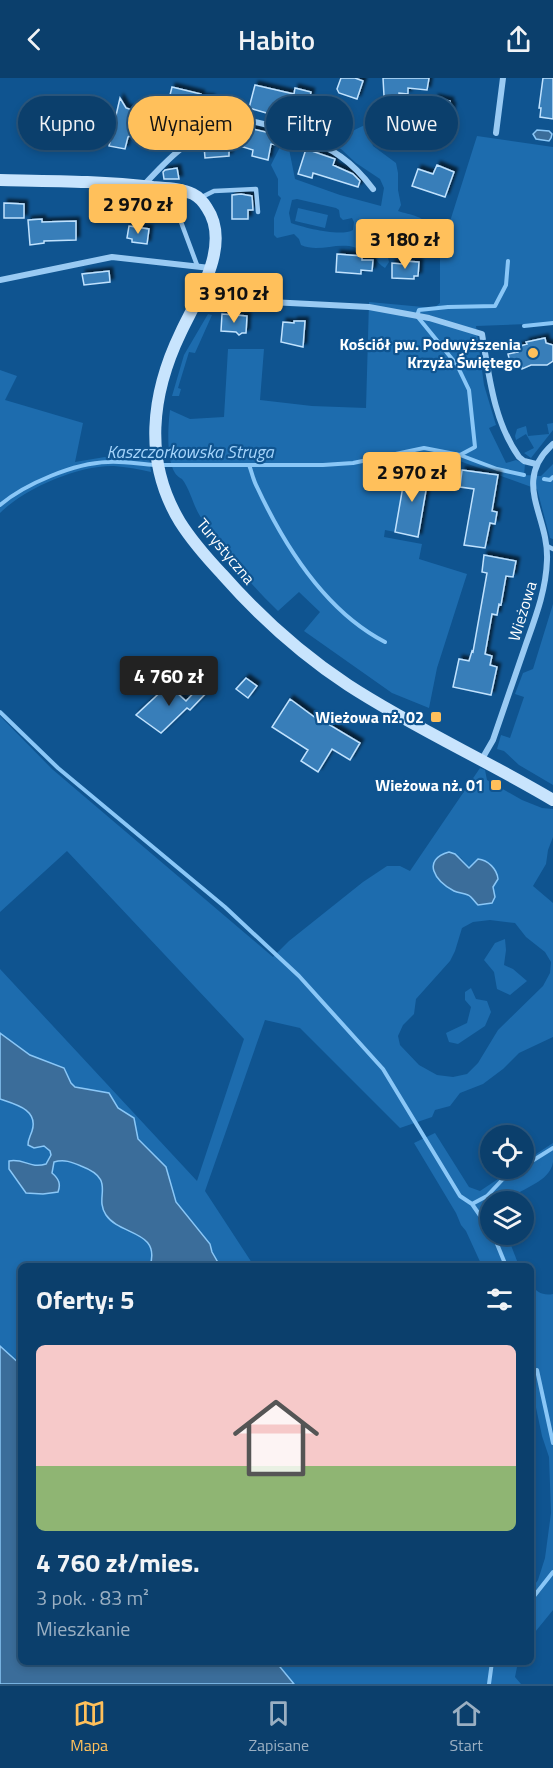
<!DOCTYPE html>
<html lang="pl">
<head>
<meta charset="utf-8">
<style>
  :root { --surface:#0b3f6c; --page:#194a74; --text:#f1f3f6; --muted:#9aafc2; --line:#2b587f; --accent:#ffc05b }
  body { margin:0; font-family:"Titillium Web",sans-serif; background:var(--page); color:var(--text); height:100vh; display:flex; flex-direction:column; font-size:22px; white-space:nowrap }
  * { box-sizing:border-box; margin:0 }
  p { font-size:20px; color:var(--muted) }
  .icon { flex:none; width:33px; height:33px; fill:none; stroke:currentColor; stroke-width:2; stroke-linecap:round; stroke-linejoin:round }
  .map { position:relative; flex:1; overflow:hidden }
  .sheet { position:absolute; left:18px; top:1185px; width:516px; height:402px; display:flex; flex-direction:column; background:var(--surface); border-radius:9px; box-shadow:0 3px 9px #0003,0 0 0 2px var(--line) }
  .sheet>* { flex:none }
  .banner { position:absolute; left:18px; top:18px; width:518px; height:54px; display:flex; gap:12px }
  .buttons { position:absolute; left:480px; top:1047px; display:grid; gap:12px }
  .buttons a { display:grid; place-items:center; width:54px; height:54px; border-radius:50%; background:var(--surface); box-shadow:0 3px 9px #0003,0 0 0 2px var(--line); font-size:30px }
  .price { position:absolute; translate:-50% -51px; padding:0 14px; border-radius:6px; background:var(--accent); color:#111; font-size:20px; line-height:39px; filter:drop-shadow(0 2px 3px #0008) }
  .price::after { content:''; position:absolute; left:50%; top:36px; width:18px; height:14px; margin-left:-9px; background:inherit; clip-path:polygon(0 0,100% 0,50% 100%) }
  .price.current { background:#222; color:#fff }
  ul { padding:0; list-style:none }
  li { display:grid; align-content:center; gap:12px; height:318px; padding:0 18px }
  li+li { border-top:2px solid var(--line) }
  li span { display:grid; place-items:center; height:186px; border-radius:9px; color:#555 }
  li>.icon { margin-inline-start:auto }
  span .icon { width:108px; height:108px; fill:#fffc; stroke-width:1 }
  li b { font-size:26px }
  h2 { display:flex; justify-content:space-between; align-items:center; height:72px; padding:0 18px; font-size:26px }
  .tag { padding:0 21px; border-radius:27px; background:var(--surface); box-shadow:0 3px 9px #0003,0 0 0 2px var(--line); font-size:21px; line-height:54px }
  .tag.current { background:var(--accent); color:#111 }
  header { display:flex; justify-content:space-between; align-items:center; height:78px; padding:0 18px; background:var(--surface); font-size:27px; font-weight:600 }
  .tabs { display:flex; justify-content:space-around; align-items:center; height:84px; border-top:2px solid var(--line); background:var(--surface); font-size:16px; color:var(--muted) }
  .tabs a { display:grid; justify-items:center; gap:3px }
  .tabs .current { color:var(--accent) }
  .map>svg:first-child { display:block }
</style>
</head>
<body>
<header><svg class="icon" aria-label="back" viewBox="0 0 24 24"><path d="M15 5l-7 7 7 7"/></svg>Habito<svg class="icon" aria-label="share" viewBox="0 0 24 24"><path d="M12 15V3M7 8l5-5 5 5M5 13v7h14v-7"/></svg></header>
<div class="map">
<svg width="553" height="1606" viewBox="0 0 553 1606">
  <defs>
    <filter id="shadow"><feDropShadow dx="3.5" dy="-3.5" stdDeviation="1.5" flood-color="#0009"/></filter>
  </defs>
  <rect width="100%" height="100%" fill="#0f5490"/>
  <path fill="#1d6cae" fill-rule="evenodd" d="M370 45 375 48 376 54 372 65 373 68 396 85 398 95V112L401 127 398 133C410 137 426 138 431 151L427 160 409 158 402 162 398 160 386 163 382 168 387 175 389 184 385 190C380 187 378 184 375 180 369 175 356 169 349 168 332 166 317 174 301 167L299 161 294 156 277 160 274 157V140L281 120 278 117V101L271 87 282 65 288 66 295 101 340 117 381 128 384 110 380 101 356 85 341 71 317 59V52L324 50C345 63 350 52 370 45ZM297 121 336 130 339 132 340 139 343 142 352 140 354 144 353 152C341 159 305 150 291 145L289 135 292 122Z
    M477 58 553 69V245L476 248 484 307 496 347 489 350 506 385 516 382 525 386 524 397 541 398 553 386V461L550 460 537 411 454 381 453 388 431 385 422 393 406 391 395 454 385 452 384 459 422 466 419 481 467 496 437 590 429 630 392 615 304 553 320 534 299 514 278 533C247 503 224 474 200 438 193 427 190 411 182 401 180 400 176 397 175 395 166 380 168 348 170 332L190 341 224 339 228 271H264L260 322 312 328 366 330 369 224 434 230 440 225V175Z
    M298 130 328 137 325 150 295 143Z
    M208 236 212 237 195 275 189 274 178 310 181 311 179 318H172L184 277Z
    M0 292 17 298 5 322 83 345 75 384 105 379 149 378 151 394C139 391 126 389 114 388 79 387 25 410 0 435Z
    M553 345V352L531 380 524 375 534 370 526 356 516 362 515 358 517 351 526 348 528 358 549 356 547 346Z
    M553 526V707L519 687 504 673 497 671 501 657 510 660 524 619 515 616 523 595 533 591Z
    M0 638 52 691 273 879 289 863 363 804 387 788H400L410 793 480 690 485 692 487 702 522 722 542 730 553 731V759L548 772 546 786 533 808 553 825V959L519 975 503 991 483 1006 460 1015 450 1028 435 1032 432 1039 400 1050 300 950 265 942 205 1113 254 1188H21V1287L0 1268V891L197 1103 244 961 67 773 0 834ZM449 774 461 780 469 790 478 781 486 783 496 794 493 809 495 819 488 826 478 827C475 824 471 818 468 817 463 815 458 815 454 813 435 803 421 782 449 774ZM490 842 515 845 526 859 545 874 551 884 550 895 543 908 498 952 478 985 467 996 453 999 437 997 419 987 400 967 398 958 403 947 414 936 416 921 450 883 455 873 462 850 473 844Z
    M505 861 506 872 504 887 513 891 527 903 510 917 497 911 494 894 484 882 495 865Z
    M471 910 476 921 487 923 491 934 485 948 458 966 449 964 446 955 467 945 471 929 465 922V914Z
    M435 1055 469 1109 480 1113 513 1091 524 1090V1084L553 1065C553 1071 553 1078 553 1084 550 1105 520 1110 507 1123L490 1124V1156L507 1157 519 1188H482L466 1153 461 1147 456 1135 414 1065Z
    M531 1206C536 1214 543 1218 553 1216V1532L531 1559V1512L538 1502 545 1480 551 1435 549 1379 542 1358 531 1306Z
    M276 1584H518L515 1599 521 1606H294Z"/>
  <path fill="#3b6d9a" stroke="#8ac7f7" stroke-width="1.5" d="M537 52 549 53 552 56 551 60 549 63 536 61 533 56Z
    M449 774 455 776 469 790 478 781C488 782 497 791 498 801L493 809 495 819 492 825 478 827C475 824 471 818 468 817 463 815 458 815 454 813 435 803 421 782 449 774Z
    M0 955 30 977 64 990 71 1005 75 1009 109 1015 118 1030 134 1040 138 1061 166 1089 176 1124 210 1166 212 1174 220 1188H150C161 1152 120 1158 106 1137 93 1118 118 1102 81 1088 72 1084 64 1081 54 1084L52 1095C59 1101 61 1106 58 1114L43 1116 26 1115 9 1091V1083C24 1080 30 1091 46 1086L51 1077 50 1073 44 1068 34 1070 28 1067C28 1061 30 1059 32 1053 39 1031 14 1026 0 1021Z
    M0 1268 21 1287V1584H276L294 1606H0Z"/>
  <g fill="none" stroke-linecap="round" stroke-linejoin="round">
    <path stroke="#8ac7f7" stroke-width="4" d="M524 248 553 245
      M424 370 460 377 475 369 469 312 457 287 417 238 419 232 448 229 495 228 506 207 508 183
      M460 377 497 391 524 397
      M162 387H323L353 385 424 370
      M249 387C252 394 253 402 257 409 285 469 325 533 385 564
      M544 401 550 402 553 399
      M0 427C25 406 74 385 108 384 123 383 139 386 155 387
      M0 634 58 690 225 829 299 898 383 991 460 1118 472 1126 487 1118 503 1101 520 1090
      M524 1088 553 1070
      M472 1126 490 1152
      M493 1156 506 1188
      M531 1262 533 1273
      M537 1292 553 1365
      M531 1522 553 1494
      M489 1606 492 1584"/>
  </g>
  <path fill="#377eb9" stroke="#c0e2fe" stroke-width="1.5" filter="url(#shadow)" d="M341 0H355L363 3 357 21 339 15 337 11Z
    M383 0H429L427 12 408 10V16L399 15V17H393V19L384 18Z
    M543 0H553V41L540 39 541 30H539Z
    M255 7 294 16 295 10 311 14 308 27 301 26 300 29 279 24 277 34 271 33 270 36 249 30Z
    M172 9 201 16 200 19 211 20 206 38 226 43 203 51 204 40 167 29Z
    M120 20 126 30 141 35 136 54 128 59 125 71 109 68Z
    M435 20 450 23V28H452L449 48 432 45Z
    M244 49 279 57 277 67 271 66 268 82 252 78 253 72 240 68Z
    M232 52 231 70H229V78L205 80 204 68 201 69 202 64Z
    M40 53H51L53 63H41Z
    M306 71 335 81 333 87 353 96 360 103 358 109 313 95 312 100 298 96Z
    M437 87 454 94 445 119 412 108 418 91 433 96Z
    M177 90 179 101H164L163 94 165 92Z
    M241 116 252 118 253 132H248V141H232V117Z
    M4 125 24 126V140H4Z
    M42 141V144L76 143V162L44 163V165L30 167 28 142Z
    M129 148 149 151 147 166 132 164V161L127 160Z
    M337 176 362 178V182H373L372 193 361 192V196L336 194Z
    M402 183 419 184 418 198H414V201L392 200V185L402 186Z
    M109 193 110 204 84 207 82 196Z
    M222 236 247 238 246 255H242L239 257 236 254 221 253Z
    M294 243H305L303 269 281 264 283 244 294 245Z
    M545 260 546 265 553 267V283L547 287H531L522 291 521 286 511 288 508 276 518 274 517 269 527 266 526 264Z
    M406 391 429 395 418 459 395 454Z
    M462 392 498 397 492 433 497 434 495 446 490 445 485 470 464 467 474 411 460 409Z
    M484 477 516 483 513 499 506 498 501 527 499 526 497 537 492 536 485 576 492 578 490 587 497 589 491 617 453 609 459 581 469 583 472 573 473 574 487 495 482 494Z
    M246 600 257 608 248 620 236 611Z
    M203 605 210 611 190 632 187 630 161 655 136 637 168 607 186 623Z
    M290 621 324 646 325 644 360 665 350 682 332 671 318 694 301 683 308 672 272 649Z"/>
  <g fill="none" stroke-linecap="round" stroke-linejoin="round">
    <path stroke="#99caf3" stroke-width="4.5" d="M200 120 214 113 256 111 258 134
      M181 144 197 187
      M547 468 553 471"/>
    <path stroke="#99caf3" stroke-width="6" d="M496 55 503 0
      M143 108C168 81 187 60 224 49 231 47 239 44 246 43 261 43 286 53 300 58 332 70 352 83 373 111
      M0 202 112 179 210 190
      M270 224 369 229 429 240 482 256C489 298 494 344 519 379L524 383 536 386
      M482 681 493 662C504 630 515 598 526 566 536 538 546 512 547 482 549 437 511 404 553 366"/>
    <path stroke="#c8e4fd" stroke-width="12" d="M0 102C51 103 102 103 153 109 166 110 181 110 193 116 199 119 204 125 207 130 232 167 197 220 181 254 151 316 143 383 180 444 192 463 207 480 222 496 259 538 301 576 348 607 414 650 486 682 553 722"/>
  </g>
  <g fill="#ffc05b" stroke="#0f5490" stroke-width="2">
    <circle cx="533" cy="275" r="6"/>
    <rect x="430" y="633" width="12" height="12" rx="3"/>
    <rect x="490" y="701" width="12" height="12" rx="3"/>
  </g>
  <g text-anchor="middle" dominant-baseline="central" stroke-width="4.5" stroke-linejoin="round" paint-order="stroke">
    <g font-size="16" font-weight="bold" fill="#fff" stroke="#0f5490" text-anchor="end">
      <text x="521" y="266">Kościół pw. Podwyższenia<tspan x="521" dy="18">Krzyża Świętego</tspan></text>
      <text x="424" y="639">Wieżowa nż. 02</text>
      <text x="484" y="707">Wieżowa nż. 01</text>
    </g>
    <g font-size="16" fill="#fff" stroke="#0f5490">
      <text transform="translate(226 473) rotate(50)">Turystyczna</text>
      <text transform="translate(522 533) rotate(-73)">Wieżowa</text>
    </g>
    <g font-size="18" font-style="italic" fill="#a4d4fb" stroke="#0f5490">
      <text x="190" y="373">Kaszczorkowska Struga</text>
    </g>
  </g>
</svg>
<div class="buttons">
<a><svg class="icon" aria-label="locate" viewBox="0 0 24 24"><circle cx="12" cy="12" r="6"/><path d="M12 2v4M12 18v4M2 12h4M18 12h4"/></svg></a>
<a><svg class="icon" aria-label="layers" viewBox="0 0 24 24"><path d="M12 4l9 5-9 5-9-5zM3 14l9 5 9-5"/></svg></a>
</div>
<b class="price" style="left:138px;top:157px">2 970 zł</b>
<b class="price" style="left:405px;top:192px">3 180 zł</b>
<b class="price" style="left:234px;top:246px">3 910 zł</b>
<b class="price" style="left:412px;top:425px">2 970 zł</b>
<b class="price current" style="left:169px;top:629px">4 760 zł</b>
<div class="banner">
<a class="tag">Kupno</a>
<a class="tag current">Wynajem</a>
<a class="tag">Filtry</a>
<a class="tag">Nowe</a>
</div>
<section class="sheet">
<h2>Oferty: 5<svg class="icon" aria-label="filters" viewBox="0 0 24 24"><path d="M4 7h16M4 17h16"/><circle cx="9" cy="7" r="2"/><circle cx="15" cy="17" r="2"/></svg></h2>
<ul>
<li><span style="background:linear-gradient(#f6c9c9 65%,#8fb573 0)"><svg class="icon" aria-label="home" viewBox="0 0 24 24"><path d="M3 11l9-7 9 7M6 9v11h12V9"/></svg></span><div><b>4 760 zł/mies.</b><p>3 pok. · 83 m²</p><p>Mieszkanie</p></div></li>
</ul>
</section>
</div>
<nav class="tabs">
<a class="current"><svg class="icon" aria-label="map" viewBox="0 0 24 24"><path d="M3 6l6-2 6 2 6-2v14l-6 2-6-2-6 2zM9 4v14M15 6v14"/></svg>Mapa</a>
<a><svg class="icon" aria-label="saved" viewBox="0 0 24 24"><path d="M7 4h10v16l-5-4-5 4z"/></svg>Zapisane</a>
<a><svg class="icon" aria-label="home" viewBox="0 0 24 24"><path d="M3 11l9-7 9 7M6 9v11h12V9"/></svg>Start</a>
</nav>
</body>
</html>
